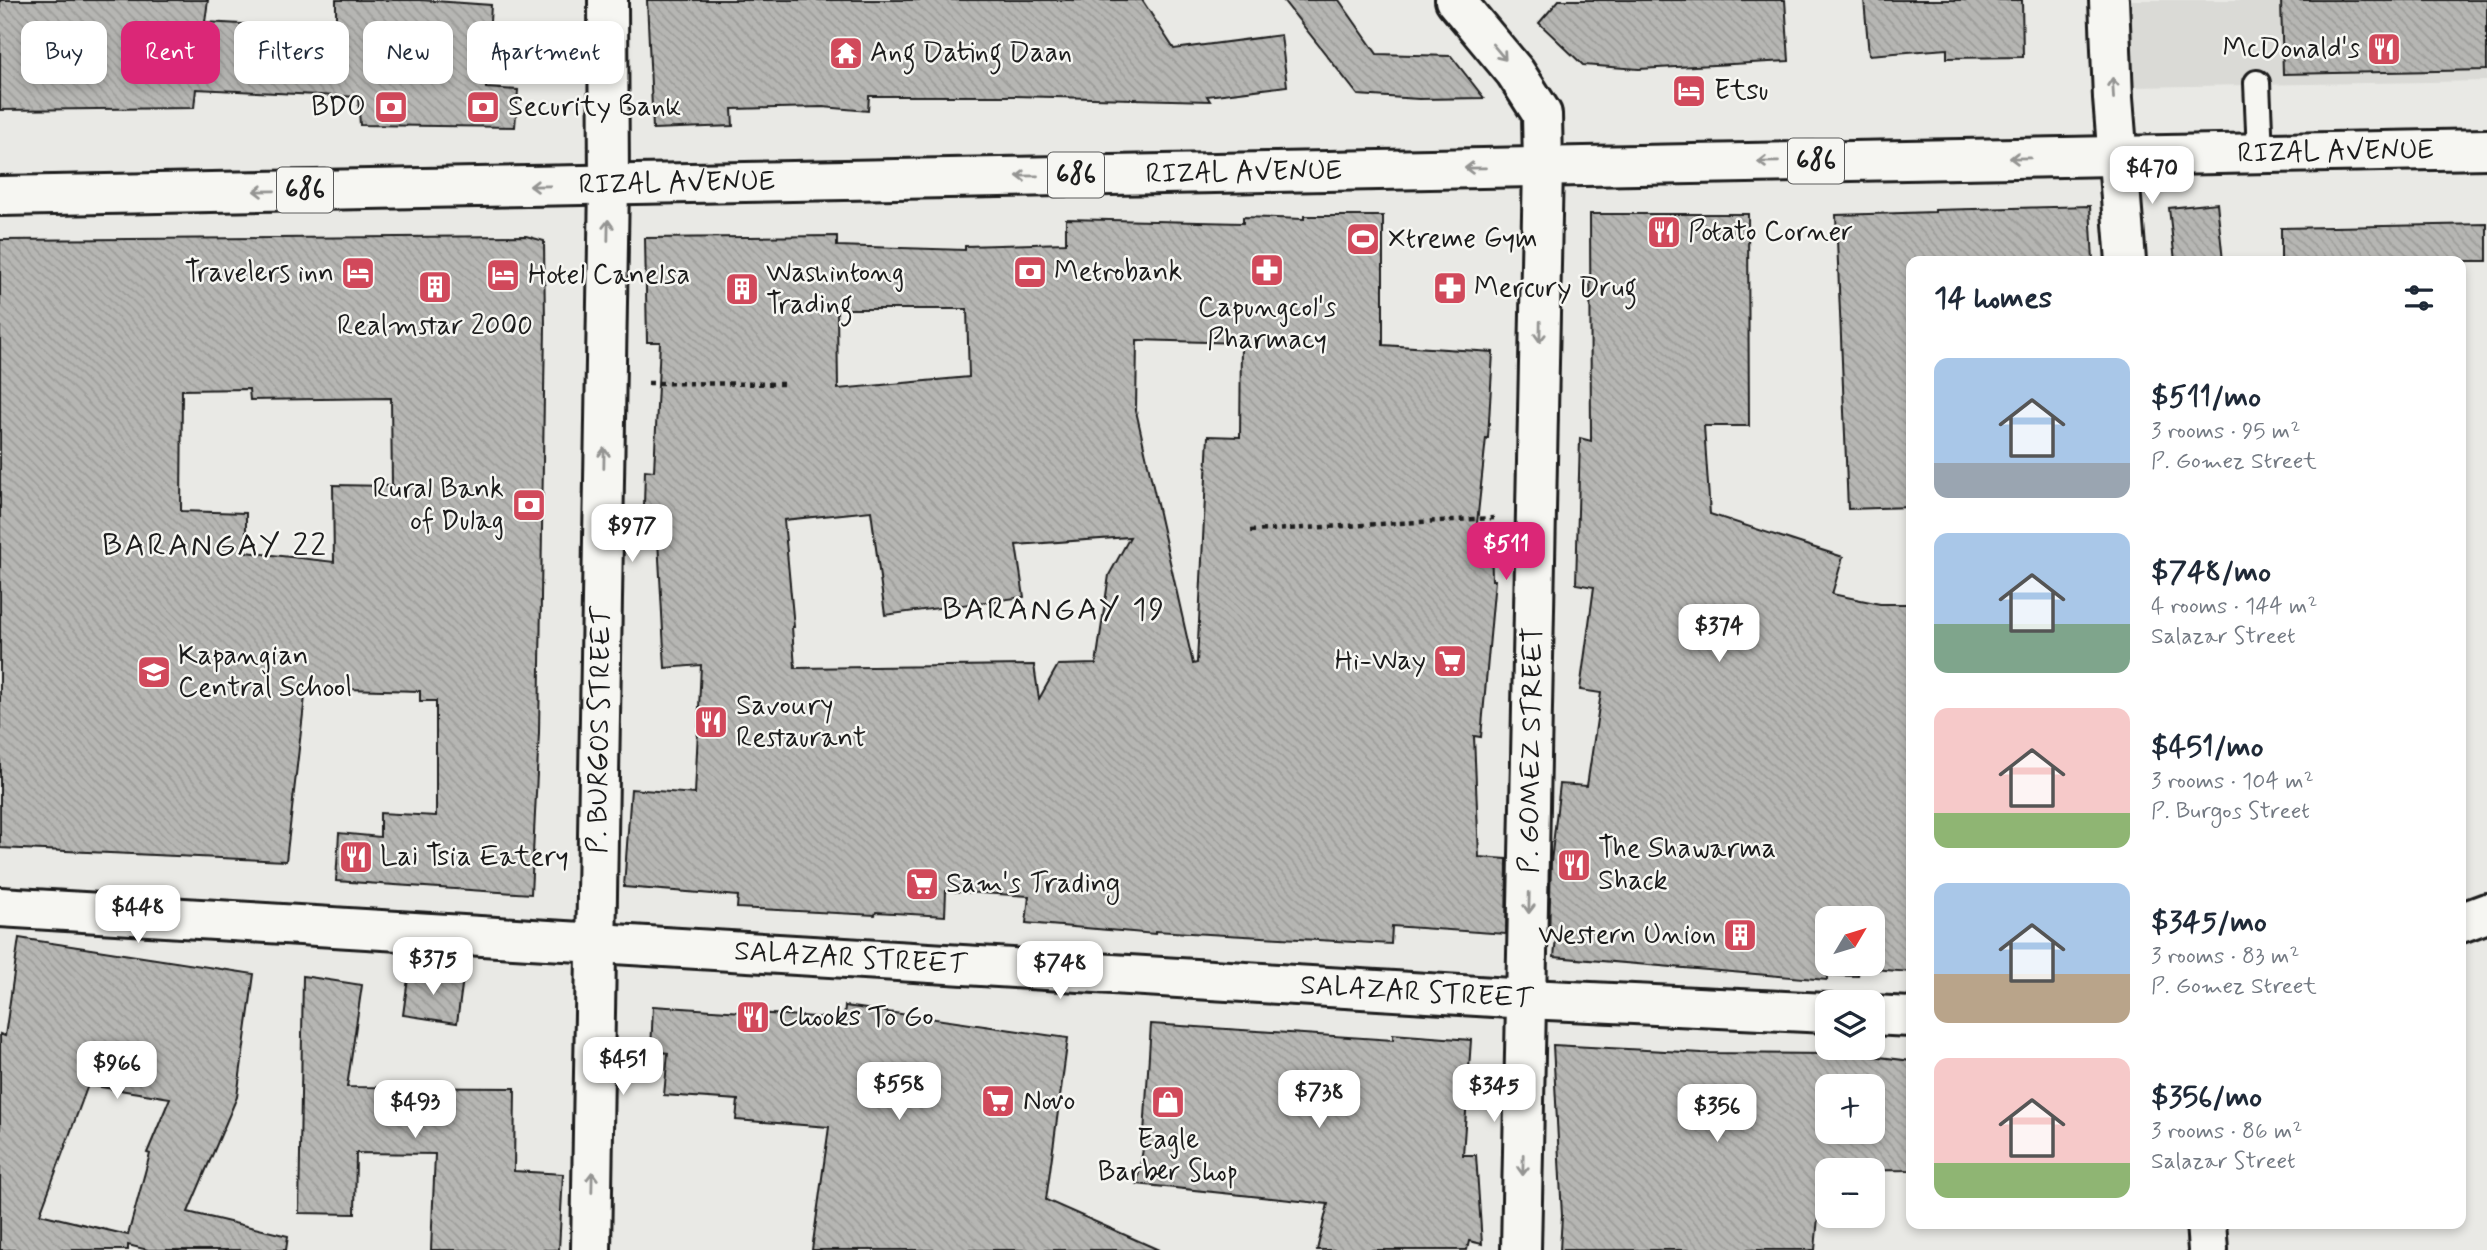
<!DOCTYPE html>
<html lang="en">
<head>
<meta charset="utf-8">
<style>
  :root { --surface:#fff; --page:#f6f6f7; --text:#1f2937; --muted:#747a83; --accent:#db2777 }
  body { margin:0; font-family:Mynerve,sans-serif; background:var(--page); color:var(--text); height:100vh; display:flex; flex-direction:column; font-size:26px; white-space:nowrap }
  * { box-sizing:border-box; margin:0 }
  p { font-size:23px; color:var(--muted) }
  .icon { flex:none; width:38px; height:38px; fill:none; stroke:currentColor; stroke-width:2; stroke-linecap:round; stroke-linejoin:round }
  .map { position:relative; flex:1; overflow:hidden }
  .details { position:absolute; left:1906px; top:256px; width:560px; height:973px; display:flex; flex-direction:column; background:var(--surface); border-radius:14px; box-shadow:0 4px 10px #0003 }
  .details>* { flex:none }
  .top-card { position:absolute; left:21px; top:21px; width:665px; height:63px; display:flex; gap:14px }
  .needle { width:46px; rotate:52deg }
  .buttons { position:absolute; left:1815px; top:906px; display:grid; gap:14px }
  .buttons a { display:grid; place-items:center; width:70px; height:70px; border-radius:14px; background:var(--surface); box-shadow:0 4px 10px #0003; font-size:35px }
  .price { position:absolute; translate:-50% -60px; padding:0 16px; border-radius:14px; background:#fff; color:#222; font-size:23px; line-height:46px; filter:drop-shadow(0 2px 4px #0008) }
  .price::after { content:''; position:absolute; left:50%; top:42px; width:21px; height:16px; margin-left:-10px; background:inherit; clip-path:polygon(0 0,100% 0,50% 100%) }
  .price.on { background:var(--accent); color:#fff }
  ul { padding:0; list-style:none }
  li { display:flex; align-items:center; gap:21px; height:175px; padding:0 28px }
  li span { display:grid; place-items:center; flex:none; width:196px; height:140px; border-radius:14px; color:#555 }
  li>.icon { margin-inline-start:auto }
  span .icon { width:84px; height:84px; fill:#fffc; stroke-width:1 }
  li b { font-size:30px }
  h2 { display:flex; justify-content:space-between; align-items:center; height:84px; padding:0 28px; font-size:30px }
  .tag { padding:0 24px; border-radius:14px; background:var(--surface); box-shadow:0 4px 10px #0003; font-size:24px; line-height:63px }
  .tag.on { background:var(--accent); color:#fff }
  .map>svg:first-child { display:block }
</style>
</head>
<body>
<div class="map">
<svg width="2487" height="1250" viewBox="0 0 2487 1250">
  <defs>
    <pattern id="building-back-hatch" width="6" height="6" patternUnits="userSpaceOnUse" patternTransform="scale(1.75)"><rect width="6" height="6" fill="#b6b6b3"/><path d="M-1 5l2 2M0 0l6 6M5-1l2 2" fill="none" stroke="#9c9c99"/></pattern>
  </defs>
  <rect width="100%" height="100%" fill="#e9e9e5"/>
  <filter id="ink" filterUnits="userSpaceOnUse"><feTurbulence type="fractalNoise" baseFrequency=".0143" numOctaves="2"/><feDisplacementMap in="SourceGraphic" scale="14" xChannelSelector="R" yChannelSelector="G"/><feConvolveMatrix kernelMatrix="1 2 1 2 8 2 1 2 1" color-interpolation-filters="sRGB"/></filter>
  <g filter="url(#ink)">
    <path fill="#dadad6" d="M2128 0H2487V81L2131 87Z"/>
    <path fill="url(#building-back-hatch)" stroke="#1c1c1c" stroke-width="2" fill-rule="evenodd" d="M0 0H208L205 22 336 29V0H420L491 5 486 88 518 90 515 127 360 125 358 97 196 89 194 108 0 110Z
      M647 0H1142L1174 49 1281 35 1287 86 1207 96 1210 101 1014 96H869L868 111 823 107 732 109 733 126 653 129Z
      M1283 0H1339L1377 54 1451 56 1484 98 1419 99 1358 95Z
      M1559 0H1785L1789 61 1639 69 1583 65 1539 23Z
      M1864 0H2022L2023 57 1947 58V49L1869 55Z
      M2281 0H2487V70L2283 74Z
      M2217 203 2223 261H2175L2169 208Z
      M2090 206 2093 261H1911V507L1848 509 1836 215 1935 212V210Z
      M1590 214H1748L1749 426H1704L1710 514 1843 557 1832 594 1880 604H1911V972L1859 968 1858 976 1827 975V980L1554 957 1556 938 1549 937 1551 862 1560 784 1587 786 1601 693 1580 690 1594 587 1576 584 1580 438 1591 441ZM1827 919H1872V964H1827Z
      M1304 216H1383V345L1493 352 1488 438H1486L1476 533 1491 532 1492 580H1495L1481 737 1474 736 1479 857 1507 859 1506 934 1392 926 1391 944 1155 931V934L1026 923 1029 896 946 891 945 916 876 912 875 915 737 908 738 896 624 887 631 789 695 794 701 665 665 668 658 540H643L645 470 654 471 660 342H647L645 238 837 236V246L965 250V246L1066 243V219L1243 223V217L1304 219ZM837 309H967L969 377 838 389ZM1137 340 1241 343 1240 437 1208 436 1197 663 1193 664 1136 411ZM871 511 885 615 1024 597 1016 545 1130 537 1109 575 1096 664 1058 665 1039 699 1034 665 795 668 792 627H794L784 520Z
      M2487 224V261H2281V228Z
      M526 236 544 241 545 326 539 733 531 894 336 881 339 833 380 837V813L436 816V701H420V691L306 688 286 861 0 848V240ZM249 389 250 400 391 398 392 486 333 485 334 562 246 552V513L181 511 182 390Z
      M19 938 254 974 237 1097 188 1212 288 1236 286 1250H148L128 1245V1250H0V1034L5 1036ZM88 1085 170 1098 147 1153 150 1154 128 1235 40 1214Z
      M409 971 463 978 457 1023 403 1015Z
      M303 976 362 985 347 1087 515 1088 514 1171 563 1174 559 1250H431L435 1154 356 1153 355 1214 299 1213Z
      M653 1006 844 1019 845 1006 1068 1038 1046 1200 1159 1250H812L829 1127 736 1120 738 1100 664 1095 668 1053 651 1051Z
      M1151 1024 1393 1040V1034L1471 1040 1463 1155H1476L1482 1244 1469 1241 1467 1250H1317L1328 1204 1137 1184 1143 1149Z
      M1553 1045 1702 1053 1831 1054V1051L1911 1061V1170L1827 1171V1173H1822L1815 1250H1560L1562 1216ZM1827 1087H1872V1132H1827Z"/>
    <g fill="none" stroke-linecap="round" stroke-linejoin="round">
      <g stroke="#1c1c1c" stroke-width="30">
        <path id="service" d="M2257 83 2260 153"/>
      </g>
      <g stroke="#1c1c1c" stroke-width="44">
        <path id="minor" d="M1455 0 1515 72 1542 114 1543 166 1521 1250
          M2109 0 2113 98 2126 261
          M2206 1223 2208 1250"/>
      </g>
      <g stroke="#1c1c1c" stroke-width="44">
        <g id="tertiary">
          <path id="s1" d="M0 907 1527 999 1827 1013"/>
          <path d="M2460 923 2487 913"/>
          <path d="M1872 1015 1911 1017"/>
        </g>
      </g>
      <g stroke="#1c1c1c" stroke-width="44">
        <g id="secondary">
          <path id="s2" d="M591 1250 609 184 608 0"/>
        </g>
      </g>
      <g stroke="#1c1c1c" stroke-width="44">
        <g id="primary">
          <path id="s3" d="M0 196 2487 149"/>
        </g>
      </g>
      <path stroke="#1c1c1c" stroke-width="4.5" stroke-dasharray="5 5" stroke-linecap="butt" d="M648 383 788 384
        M1250 531 1494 518"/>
      <use href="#service" stroke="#f6f6f2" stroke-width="24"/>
      <use href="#minor" stroke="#f6f6f2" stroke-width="38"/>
      <use href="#tertiary" stroke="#f6f6f2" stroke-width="38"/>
      <use href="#secondary" stroke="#f6f6f2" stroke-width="38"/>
      <use href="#primary" stroke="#f6f6f2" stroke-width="38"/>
    </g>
    <defs><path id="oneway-shaft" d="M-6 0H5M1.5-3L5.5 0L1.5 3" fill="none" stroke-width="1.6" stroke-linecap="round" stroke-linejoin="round" transform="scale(1.75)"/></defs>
    <g stroke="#949492">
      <use href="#oneway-shaft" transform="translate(1499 52) rotate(50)"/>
      <use href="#oneway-shaft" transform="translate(2113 88) rotate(-93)"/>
      <use href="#oneway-shaft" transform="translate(2020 158) rotate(179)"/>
      <use href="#oneway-shaft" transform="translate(1768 162) rotate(179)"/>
      <use href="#oneway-shaft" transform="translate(1475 168) rotate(179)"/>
      <use href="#oneway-shaft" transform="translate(1027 176) rotate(179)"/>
      <use href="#oneway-shaft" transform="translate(540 186) rotate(179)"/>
      <use href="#oneway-shaft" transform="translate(264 191) rotate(179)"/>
      <use href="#oneway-shaft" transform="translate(608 230) rotate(-89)"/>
      <use href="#oneway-shaft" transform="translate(1540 332) rotate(91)"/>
      <use href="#oneway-shaft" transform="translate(604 458) rotate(-89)"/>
      <use href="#oneway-shaft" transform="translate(1529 903) rotate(91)"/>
      <use href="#oneway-shaft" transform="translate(1523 1165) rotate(91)"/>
      <use href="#oneway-shaft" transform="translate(592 1182) rotate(-89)"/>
    </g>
  </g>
  <defs>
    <g id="restaurant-square" transform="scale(1.75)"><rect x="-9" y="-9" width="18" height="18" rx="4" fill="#d1495b" stroke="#f6f6f2"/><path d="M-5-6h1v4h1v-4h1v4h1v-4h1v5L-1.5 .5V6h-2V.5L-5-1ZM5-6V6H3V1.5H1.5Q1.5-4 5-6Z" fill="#fff"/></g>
    <g id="temple-square" transform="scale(1.75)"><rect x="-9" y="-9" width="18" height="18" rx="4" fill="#d1495b" stroke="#f6f6f2"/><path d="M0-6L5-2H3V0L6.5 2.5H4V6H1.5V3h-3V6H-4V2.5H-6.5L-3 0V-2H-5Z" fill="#fff"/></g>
    <g id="hotel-square" transform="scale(1.75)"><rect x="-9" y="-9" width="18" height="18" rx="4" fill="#d1495b" stroke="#f6f6f2"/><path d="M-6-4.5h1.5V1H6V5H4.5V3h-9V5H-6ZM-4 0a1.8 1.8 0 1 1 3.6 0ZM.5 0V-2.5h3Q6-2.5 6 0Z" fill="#fff"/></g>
    <g id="bank-square" transform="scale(1.75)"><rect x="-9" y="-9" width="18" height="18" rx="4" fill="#d1495b" stroke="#f6f6f2"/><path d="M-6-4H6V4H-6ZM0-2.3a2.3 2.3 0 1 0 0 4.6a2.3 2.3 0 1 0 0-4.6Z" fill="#fff"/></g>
    <g id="stadium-square" transform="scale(1.75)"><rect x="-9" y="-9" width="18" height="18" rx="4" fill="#d1495b" stroke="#f6f6f2"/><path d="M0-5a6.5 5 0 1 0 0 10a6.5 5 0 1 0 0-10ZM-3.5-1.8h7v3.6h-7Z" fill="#fff"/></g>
    <g id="pharmacy-square" transform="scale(1.75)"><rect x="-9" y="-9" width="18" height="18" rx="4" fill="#d1495b" stroke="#f6f6f2"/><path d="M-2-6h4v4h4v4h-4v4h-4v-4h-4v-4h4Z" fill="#fff"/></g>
    <g id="building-square" transform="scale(1.75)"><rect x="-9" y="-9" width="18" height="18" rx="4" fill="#d1495b" stroke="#f6f6f2"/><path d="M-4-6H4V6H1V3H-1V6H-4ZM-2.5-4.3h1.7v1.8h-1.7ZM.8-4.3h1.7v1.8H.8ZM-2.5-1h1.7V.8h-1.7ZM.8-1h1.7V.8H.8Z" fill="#fff"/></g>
    <g id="supermarket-square" transform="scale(1.75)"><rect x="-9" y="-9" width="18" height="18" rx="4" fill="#d1495b" stroke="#f6f6f2"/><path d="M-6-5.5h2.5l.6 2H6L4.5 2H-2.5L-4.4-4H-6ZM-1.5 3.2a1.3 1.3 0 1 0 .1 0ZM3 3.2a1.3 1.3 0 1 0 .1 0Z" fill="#fff"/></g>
    <g id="school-square" transform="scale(1.75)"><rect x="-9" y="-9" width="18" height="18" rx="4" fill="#d1495b" stroke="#f6f6f2"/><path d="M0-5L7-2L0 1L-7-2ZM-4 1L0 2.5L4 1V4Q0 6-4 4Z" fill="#fff"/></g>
    <g id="shop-square" transform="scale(1.75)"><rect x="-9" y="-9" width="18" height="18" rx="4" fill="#d1495b" stroke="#f6f6f2"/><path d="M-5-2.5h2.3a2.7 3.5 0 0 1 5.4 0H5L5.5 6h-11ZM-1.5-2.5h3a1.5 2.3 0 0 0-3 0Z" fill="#fff"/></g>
  </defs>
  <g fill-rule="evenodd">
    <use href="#restaurant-square" x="2384" y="49"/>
    <use href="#temple-square" x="846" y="53"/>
    <use href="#hotel-square" x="1689" y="91"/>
    <use href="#bank-square" x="391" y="107"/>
    <use href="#bank-square" x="483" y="107"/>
    <use href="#restaurant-square" x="1664" y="232"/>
    <use href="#stadium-square" x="1363" y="239"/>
    <use href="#pharmacy-square" x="1267" y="270"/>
    <use href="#bank-square" x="1030" y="272"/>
    <use href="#hotel-square" x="358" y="273"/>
    <use href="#hotel-square" x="503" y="275"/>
    <use href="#building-square" x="435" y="287"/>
    <use href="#pharmacy-square" x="1450" y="288"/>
    <use href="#building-square" x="742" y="289"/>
    <use href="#bank-square" x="529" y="505"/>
    <use href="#supermarket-square" x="1450" y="661"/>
    <use href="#school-square" x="154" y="672"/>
    <use href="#restaurant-square" x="711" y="722"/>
    <use href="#restaurant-square" x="356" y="857"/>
    <use href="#restaurant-square" x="1574" y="865"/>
    <use href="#supermarket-square" x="922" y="884"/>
    <use href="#building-square" x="1740" y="935"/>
    <use href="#restaurant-square" x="753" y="1017"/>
    <use href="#supermarket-square" x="998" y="1101"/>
    <use href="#shop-square" x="1168" y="1102"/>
  </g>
  <g text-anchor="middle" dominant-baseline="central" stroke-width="5" stroke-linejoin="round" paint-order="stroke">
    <g fill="#f6f6f2" stroke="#5d5d5c" stroke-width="2">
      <rect x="1788" y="138.5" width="56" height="45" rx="5"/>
      <rect x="1048" y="152.5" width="56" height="45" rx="5"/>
      <rect x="277" y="167.5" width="56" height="45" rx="5"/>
    </g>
    <g font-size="26" font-weight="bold" fill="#1c1c1c">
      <text x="1816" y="161">686</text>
      <text x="1076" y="175">686</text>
      <text x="305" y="190">686</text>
    </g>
    <g font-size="28" fill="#1c1c1c" stroke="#f6f6f2" text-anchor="start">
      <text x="2360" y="49" text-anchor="end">McDonald's</text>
      <text x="870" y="53">Ang Dating Daan</text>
      <text x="1714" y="91">Etsu</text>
      <text x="366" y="107" text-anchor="end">BDO</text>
      <text x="508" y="107">Security Bank</text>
      <text x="1688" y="232">Potato Corner</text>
      <text x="1388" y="239">Xtreme Gym</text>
      <text x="1054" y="272">Metrobank</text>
      <text x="334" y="273" text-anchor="end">Travelers inn</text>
      <text x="766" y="273">Washintong<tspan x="766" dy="32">Trading</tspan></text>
      <text x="528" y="275">Hotel Canelsa</text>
      <text x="1474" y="288">Mercury Drug</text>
      <text x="1267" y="308" text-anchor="middle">Capungcol's<tspan x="1267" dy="32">Pharmacy</tspan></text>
      <text x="435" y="326" text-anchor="middle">Realmstar 2000</text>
      <text x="504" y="489" text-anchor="end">Rural Bank<tspan x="504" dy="32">of Dulag</tspan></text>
      <text x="178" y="656">Kapangian<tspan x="178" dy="32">Central School</tspan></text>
      <text x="1426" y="661" text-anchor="end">Hi-Way</text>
      <text x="736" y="706">Savoury<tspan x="736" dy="32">Restaurant</tspan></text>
      <text x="1598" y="849">The Shawarma<tspan x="1598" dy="32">Shack</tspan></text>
      <text x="380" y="857">Lai Tsia Eatery</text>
      <text x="946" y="884">Sam's Trading</text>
      <text x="1716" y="935" text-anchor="end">Western Union</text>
      <text x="778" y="1017">Chooks To Go</text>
      <text x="1023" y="1101">Novo</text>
      <text x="1168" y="1140" text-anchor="middle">Eagle<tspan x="1168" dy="32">Barber Shop</tspan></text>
    </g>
    <g font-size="28" fill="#1c1c1c" stroke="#f6f6f2">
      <text stroke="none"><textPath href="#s3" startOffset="2336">RIZAL AVENUE</textPath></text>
      <text stroke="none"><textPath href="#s3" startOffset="1244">RIZAL AVENUE</textPath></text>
      <text stroke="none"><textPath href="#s3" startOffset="677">RIZAL AVENUE</textPath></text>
      <text stroke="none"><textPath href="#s2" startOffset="520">P. BURGOS STREET</textPath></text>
      <text transform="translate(1532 750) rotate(-89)">P. GOMEZ STREET</text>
      <text stroke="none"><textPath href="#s1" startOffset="852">SALAZAR STREET</textPath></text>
      <text stroke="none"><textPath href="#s1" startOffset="1419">SALAZAR STREET</textPath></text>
    </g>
    <g font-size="32" letter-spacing="2" fill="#1c1c1c" stroke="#f6f6f2">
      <text x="215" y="546">BARANGAY 22</text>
      <text x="1054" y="610">BARANGAY 19</text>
    </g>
  </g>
</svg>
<div class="buttons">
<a><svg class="needle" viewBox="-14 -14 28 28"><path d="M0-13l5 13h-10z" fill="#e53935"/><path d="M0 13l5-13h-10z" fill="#747a83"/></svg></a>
<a><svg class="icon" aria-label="layers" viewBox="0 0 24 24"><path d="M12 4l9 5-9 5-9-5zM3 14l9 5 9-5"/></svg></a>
<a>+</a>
<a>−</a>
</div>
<b class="price" style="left:2152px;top:206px">$470</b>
<b class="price" style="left:632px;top:564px">$977</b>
<b class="price on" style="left:1506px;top:582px">$511</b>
<b class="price" style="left:1719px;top:664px">$374</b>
<b class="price" style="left:138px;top:945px">$448</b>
<b class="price" style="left:433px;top:997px">$375</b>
<b class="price" style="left:1060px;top:1001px">$748</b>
<b class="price" style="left:623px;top:1097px">$451</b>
<b class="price" style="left:117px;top:1101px">$966</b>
<b class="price" style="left:899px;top:1122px">$558</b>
<b class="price" style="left:1494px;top:1124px">$345</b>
<b class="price" style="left:1319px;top:1130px">$738</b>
<b class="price" style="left:415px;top:1140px">$493</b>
<b class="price" style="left:1717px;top:1144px">$356</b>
<div class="top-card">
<a class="tag">Buy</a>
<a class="tag on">Rent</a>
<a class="tag">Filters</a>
<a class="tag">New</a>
<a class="tag">Apartment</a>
</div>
<section class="details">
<h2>14 homes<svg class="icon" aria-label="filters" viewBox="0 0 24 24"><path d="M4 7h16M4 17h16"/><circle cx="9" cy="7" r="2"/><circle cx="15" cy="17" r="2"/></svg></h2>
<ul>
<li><span style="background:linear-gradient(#a9c7e8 75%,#9aa5b1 0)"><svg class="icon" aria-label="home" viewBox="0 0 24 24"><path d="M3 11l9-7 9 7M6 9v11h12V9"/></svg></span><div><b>$511/mo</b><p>3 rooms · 95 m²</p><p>P. Gomez Street</p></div></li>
<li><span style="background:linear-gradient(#a9c7e8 65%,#7fa58c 0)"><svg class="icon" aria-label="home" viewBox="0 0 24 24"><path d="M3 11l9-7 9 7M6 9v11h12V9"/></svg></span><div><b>$748/mo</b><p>4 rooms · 144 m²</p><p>Salazar Street</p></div></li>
<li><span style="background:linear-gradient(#f6c9c9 75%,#8fb573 0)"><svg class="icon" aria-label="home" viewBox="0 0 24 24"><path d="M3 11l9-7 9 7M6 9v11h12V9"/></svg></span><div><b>$451/mo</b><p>3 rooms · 104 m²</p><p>P. Burgos Street</p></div></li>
<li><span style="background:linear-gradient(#a9c7e8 65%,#b9a48a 0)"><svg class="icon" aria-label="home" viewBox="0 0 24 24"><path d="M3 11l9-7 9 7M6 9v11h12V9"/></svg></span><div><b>$345/mo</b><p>3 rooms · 83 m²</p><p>P. Gomez Street</p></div></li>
<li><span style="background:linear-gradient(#f6c9c9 75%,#8fb573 0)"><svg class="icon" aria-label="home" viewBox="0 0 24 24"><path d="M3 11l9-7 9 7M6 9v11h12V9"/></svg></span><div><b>$356/mo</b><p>3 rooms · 86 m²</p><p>Salazar Street</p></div></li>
</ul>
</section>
</div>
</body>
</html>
